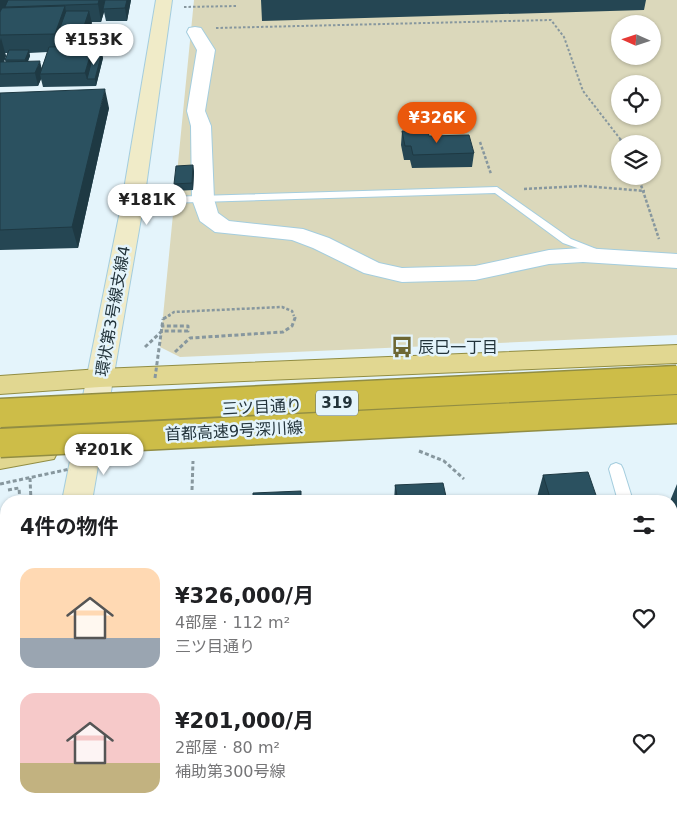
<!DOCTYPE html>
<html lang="ja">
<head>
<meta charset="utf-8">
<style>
  :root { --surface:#fff; --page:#f6f6f6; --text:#202124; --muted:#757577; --accent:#ea580c }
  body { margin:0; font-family:"DejaVu Sans","Noto Sans JP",sans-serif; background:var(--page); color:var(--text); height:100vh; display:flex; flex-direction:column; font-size:19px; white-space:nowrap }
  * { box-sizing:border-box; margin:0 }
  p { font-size:16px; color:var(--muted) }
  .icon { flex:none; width:28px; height:28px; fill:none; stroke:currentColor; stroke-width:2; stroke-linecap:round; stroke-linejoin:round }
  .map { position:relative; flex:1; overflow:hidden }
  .sheet { position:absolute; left:0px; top:495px; width:678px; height:320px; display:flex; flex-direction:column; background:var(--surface); border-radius:20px 20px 0 0; box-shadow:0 1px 4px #0004 }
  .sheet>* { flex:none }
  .needle { width:32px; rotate:273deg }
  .controls { position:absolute; left:611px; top:15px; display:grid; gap:10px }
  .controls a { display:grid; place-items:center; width:50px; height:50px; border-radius:50%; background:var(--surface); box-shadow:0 1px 4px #0004; font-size:25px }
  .price { position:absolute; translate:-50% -42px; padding:0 11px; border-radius:18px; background:#fff; color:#222; font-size:16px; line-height:32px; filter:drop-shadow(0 1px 2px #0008) }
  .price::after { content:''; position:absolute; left:50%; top:30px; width:15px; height:11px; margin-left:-8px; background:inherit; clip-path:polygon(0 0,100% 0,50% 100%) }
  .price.selected { background:var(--accent); color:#fff }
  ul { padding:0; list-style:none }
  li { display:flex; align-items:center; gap:15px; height:125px; padding:0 20px }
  li span { display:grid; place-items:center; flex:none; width:140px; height:100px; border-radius:15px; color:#555 }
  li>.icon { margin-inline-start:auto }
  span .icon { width:60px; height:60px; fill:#fffc; stroke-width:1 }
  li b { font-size:21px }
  h2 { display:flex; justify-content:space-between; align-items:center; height:60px; padding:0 20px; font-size:21px }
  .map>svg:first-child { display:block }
</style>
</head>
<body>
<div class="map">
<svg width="677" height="815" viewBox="0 0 677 815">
  <rect width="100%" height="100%" fill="#e4f4fb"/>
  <path fill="#dbd8bb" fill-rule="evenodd" d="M194 0H677V335L180 357 160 347ZM620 24H652V56H620ZM620 84H652V116H620ZM620 144H652V176H620Z"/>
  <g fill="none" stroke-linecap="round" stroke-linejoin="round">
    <g stroke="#a4cdde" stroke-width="2">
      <path id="lane" d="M497 187 571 239 609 254 603 257 563 243 495 193 133 204 128 201 133 198Z
        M616 463 621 465 623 469 633 501H618L609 469 611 465Z
        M671 625 677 627V657L671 655Z
        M234 809H254V815H234Z
        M405 809H425L426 815H406Z"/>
    </g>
    <g stroke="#a4cdde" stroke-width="2">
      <path id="street" d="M195 27 201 28 215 50 205 111 211 126 214 199 218 213 229 221 303 229 329 238 379 263 402 268 475 266 549 250 583 248 677 254V268L583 262 549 264 475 280 402 282 364 273 313 248 292 240 215 232 200 221 192 199 191 126 187 111 197 50 187 32 189 28Z"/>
    </g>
    <g stroke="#a4cdde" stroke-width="2">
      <path id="secondary" d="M156 0H172L144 201 92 501H62L122 201Z
        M6 809H46L45 815H5Z"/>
    </g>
    <g stroke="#918d43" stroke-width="2">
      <path id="primary" d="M677 345V363L100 387 0 394V376L100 369Z
        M79 408 89 411 93 418 89 425 27 438 0 446V425L25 418Z
        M44 440 54 443 58 451 54 459 0 469V447Z"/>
    </g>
    <path stroke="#87979e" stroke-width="2" stroke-dasharray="2.5 2" stroke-linecap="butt" d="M184 7 236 6
      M216 28 551 20 564 37 583 91 621 140"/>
    <path stroke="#87979e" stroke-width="2.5" stroke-dasharray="3 2" stroke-linecap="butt" d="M620 139 623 144
      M480 142 491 174
      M638 176 659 239
      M524 189 584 186 645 191
      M168 316 174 312 282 307 292 311 294 316"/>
    <path stroke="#87979e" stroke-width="3" stroke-dasharray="4 2.5" stroke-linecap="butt" d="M163 319 170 315
      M145 347 162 331H188V326H161
      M175 352 190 338 283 332 292 326 295 318 294 315
      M419 451 444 461 464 479
      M30 478 31 501
      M8 490 19 488 20 501
      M192 490 193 461"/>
    <use href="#lane" fill="#fff" fill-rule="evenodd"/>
    <use href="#street" fill="#fff" fill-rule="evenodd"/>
    <use href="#secondary" fill="#f0ebc8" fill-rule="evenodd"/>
    <use href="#primary" fill="#e1d791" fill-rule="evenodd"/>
    <g stroke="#918d43" stroke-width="31" stroke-linecap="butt">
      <path id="highway-bridge" d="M0 413 677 380
        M0 443 677 409"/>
    </g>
    <path stroke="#87979e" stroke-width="3" stroke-dasharray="4 2.5" stroke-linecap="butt" d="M155 378 163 319
      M0 484 70 469"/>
    <use href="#highway-bridge" stroke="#cdbd48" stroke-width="28"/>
  </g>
  <path fill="#254653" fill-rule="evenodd" d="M0 0H131L127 21H106L104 12 101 22H91L85 46H92V45L116 42 113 51 94 52 103 58 96 86 43 87 41 79 38 86 0 87ZM48 52 41 69 28 61 30 56 29 53ZM5 53H8L5 60 6 62H4L6 56Z
    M261 0H646L644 10 262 21Z
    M0 93 109 108 78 248 0 250Z
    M402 131 429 136 474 153 472 167 412 168 410 160H404L401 145Z
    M193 165 194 172 193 190 175 191 174 184Z
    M543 475 598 501H536Z
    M677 484V534L671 519V501H670Z
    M395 485 447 501H394Z
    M468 809H518L519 815H470L471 812H468Z
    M633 809H671L677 815H635Z"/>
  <path fill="#1e3943" d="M0 0H9L1 17 0 14Z
    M99 0H105L103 9 104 12 101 22 98 4Z
    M127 0H131L127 21 125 8Z
    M65 6 68 24 56 39 59 52 55 34Z
    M89 11 92 23 83 51 80 38Z
    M115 35 116 42 113 51 111 45Z
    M1 38 6 56 0 71V41Z
    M93 46 96 58 87 79 85 73Z
    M29 50 30 56 26 66 25 60Z
    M102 52 103 58 96 86 95 79Z
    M40 61 43 74H40L41 79 38 86 35 73Z
    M105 89 109 108 78 248 72 227Z
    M193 165 194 172 193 190 192 183Z
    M0 565 5 576 0 598Z
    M168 809H171L173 815H168Z"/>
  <path fill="#2b5160" stroke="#1e3943" d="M8 0H99L98 4 5 7Z
    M105 0H127L125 8 103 9Z
    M65 6 55 34 0 35V12L2 8Z
    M66 11H89L80 38 56 39Z
    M95 35H115L111 45H92Z
    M93 46 85 73 40 74 49 47Z
    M9 50H29L25 60H5Z
    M94 52H102L95 79H87Z
    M40 61 35 73 0 74V62Z
    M105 89 72 227 0 230V93Z
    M402 131H428L429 136 469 135 474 153 413 155 411 146H405Z
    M193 165 192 183 174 184 176 166Z
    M588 472 598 501H551L543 475Z
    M443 483 447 501H398L395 485Z
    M301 491V501H253V493Z
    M671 730 677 748V815H659L657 809H671Z
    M121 809H168V815H120Z
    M308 809H347V815H308Z
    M474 809H518L519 815H475Z"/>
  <defs>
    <g id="bus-bare" transform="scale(1.725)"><path d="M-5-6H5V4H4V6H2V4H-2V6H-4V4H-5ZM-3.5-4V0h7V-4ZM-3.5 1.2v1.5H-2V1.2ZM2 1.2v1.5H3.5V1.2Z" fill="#6d6733" stroke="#e4f4fb" stroke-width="2.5" paint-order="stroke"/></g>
  </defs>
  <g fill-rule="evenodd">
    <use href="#bus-bare" x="402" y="347"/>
  </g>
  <g text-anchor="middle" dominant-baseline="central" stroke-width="5" stroke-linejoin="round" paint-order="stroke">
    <rect fill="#e4f4fb" stroke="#5c6d74" stroke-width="1" x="316" y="390.5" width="42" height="25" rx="4"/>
    <g font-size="15" font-weight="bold" fill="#22333a">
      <text x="337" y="403">319</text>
    </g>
    <g font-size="16" fill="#22333a" stroke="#e4f4fb">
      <text transform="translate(113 311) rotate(-80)">環状第3号線支線4</text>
      <text transform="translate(262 407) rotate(-3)">三ツ目通り</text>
      <text transform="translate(234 431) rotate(-3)">首都高速9号深川線</text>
    </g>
    <g font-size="16" fill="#22333a" stroke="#e4f4fb" text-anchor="start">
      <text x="418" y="347">辰巳一丁目</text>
    </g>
  </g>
</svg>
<div class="controls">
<a><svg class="needle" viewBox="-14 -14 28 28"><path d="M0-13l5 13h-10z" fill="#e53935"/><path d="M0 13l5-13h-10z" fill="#757577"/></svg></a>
<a><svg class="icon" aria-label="locate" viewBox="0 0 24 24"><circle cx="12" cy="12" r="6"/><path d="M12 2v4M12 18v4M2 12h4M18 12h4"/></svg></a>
<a><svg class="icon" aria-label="layers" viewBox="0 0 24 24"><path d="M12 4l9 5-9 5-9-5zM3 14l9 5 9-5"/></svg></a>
</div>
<b class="price" style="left:94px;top:66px">¥153K</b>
<b class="price selected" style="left:437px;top:144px">¥326K</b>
<b class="price" style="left:147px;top:226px">¥181K</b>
<b class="price" style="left:104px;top:476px">¥201K</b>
<section class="sheet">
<h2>4件の物件<svg class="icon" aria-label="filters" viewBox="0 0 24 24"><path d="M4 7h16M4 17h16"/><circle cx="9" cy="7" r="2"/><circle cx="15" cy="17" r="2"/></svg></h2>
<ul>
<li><span style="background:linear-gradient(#ffd9b3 70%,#9aa5b1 0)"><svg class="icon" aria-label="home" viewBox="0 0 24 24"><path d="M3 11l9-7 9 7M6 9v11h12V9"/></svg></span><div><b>¥326,000/月</b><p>4部屋 · 112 m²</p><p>三ツ目通り</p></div><svg class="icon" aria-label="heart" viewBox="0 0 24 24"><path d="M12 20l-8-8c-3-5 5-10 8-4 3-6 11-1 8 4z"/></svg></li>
<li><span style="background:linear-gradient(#f6c9c9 70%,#c2b280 0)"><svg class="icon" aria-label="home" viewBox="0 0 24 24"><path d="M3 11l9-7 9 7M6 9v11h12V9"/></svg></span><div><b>¥201,000/月</b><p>2部屋 · 80 m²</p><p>補助第300号線</p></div><svg class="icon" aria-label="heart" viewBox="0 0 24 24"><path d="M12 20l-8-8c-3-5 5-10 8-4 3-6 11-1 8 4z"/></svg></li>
</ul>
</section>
</div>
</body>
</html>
